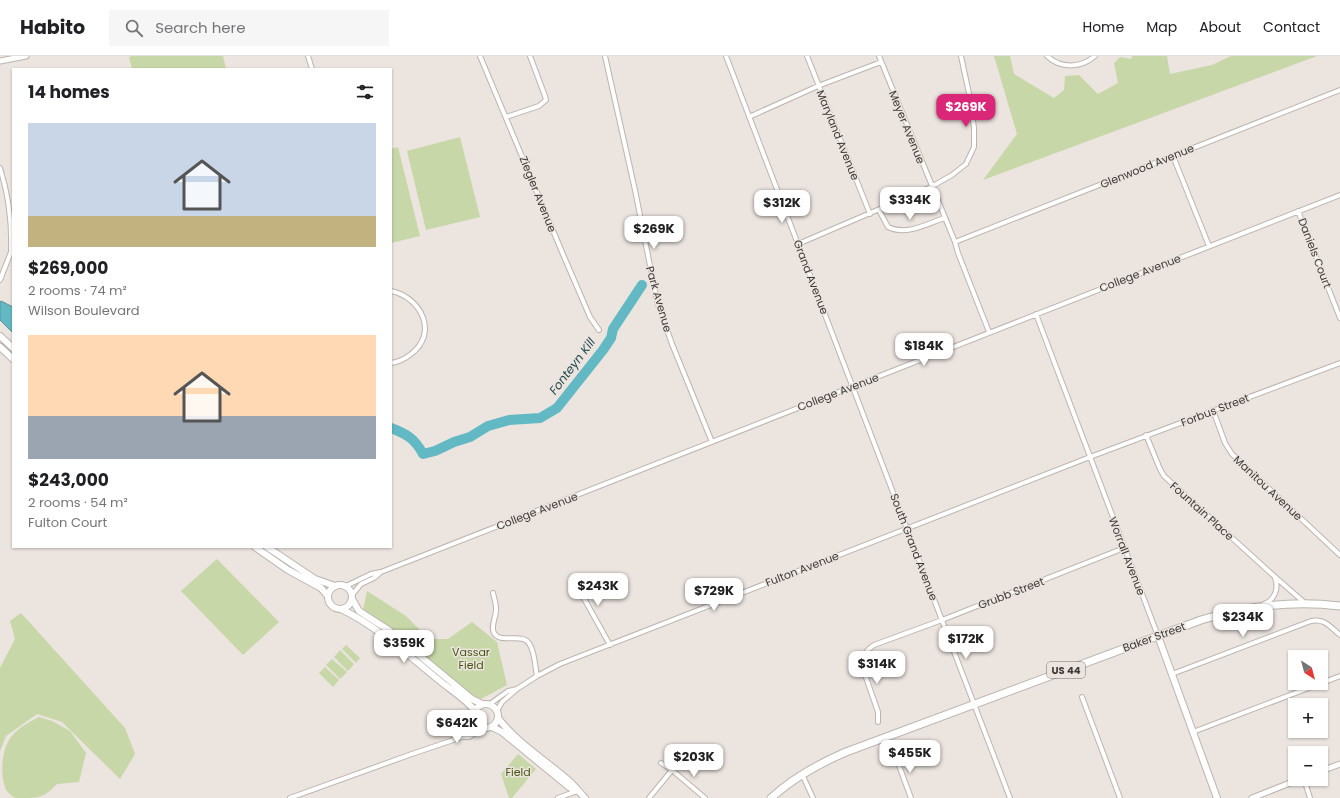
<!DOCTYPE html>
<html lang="en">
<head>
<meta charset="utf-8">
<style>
  :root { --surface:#fff; --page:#f6f6f6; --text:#202124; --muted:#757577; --line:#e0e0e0; --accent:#db2777 }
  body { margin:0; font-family:Poppins,sans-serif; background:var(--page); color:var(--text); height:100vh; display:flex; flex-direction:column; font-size:15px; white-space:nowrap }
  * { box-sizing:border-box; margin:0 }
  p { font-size:13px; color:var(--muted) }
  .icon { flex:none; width:22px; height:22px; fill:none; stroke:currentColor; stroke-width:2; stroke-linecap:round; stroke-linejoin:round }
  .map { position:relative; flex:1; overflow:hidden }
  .drawer { position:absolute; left:12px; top:12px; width:380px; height:480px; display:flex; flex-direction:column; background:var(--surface); border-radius:0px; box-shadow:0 1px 3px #0004 }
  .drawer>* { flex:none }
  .needle { width:26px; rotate:144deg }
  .buttons { position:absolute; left:1288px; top:594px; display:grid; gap:8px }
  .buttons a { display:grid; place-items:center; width:40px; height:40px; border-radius:0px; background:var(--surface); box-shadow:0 1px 3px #0004; font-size:20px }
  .price { position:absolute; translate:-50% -34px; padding:0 9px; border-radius:8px; background:#fff; color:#222; font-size:13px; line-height:26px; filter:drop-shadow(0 1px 2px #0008) }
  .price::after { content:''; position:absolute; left:50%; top:24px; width:12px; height:9px; margin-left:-6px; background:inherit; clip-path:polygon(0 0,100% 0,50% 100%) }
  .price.active { background:var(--accent); color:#fff }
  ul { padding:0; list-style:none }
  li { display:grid; align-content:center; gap:8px; height:212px; padding:0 16px }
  li span { display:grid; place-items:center; height:124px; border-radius:0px; color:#555 }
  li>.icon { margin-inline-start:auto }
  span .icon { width:72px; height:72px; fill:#fffc; stroke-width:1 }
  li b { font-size:17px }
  h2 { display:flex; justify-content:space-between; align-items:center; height:48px; padding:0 16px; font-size:17px }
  header { display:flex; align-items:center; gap:24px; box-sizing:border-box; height:56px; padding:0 20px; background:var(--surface); border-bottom:1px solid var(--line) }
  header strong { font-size:19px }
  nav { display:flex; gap:22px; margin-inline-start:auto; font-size:14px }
  .search { width:280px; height:36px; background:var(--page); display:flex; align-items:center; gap:10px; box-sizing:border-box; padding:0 14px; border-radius:0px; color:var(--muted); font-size:15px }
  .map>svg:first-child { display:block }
</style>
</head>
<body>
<header>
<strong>Habito</strong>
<div class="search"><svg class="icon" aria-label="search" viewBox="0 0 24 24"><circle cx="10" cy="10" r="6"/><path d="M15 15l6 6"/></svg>Search here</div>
<nav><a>Home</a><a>Map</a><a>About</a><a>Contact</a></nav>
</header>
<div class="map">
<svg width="1340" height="742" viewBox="0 0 1340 742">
  <rect width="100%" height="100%" fill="#ece4df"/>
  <path fill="#c7d7a7" d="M132 0H223L226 13H132L129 1Z
    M994 0H1010L1014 18 1054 42 1064 34 1065 20 1079 19 1098 38 1118 27 1114 7 1120 1 1131 3 1132 0H1167L1170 18 1212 9 1231 0H1317L983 124 1017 78Z
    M460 81 480 161 426 174 407 95Z
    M398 91 420 180 391 187V93Z
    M217 503 279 566 243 599 181 535Z
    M367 535 406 560 429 583H448L472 566 497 586 507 629 481 643 467 638 363 554Z
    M21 557 125 672 135 698 120 723 62 666 37 658 6 680 0 695V612L15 583 10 565Z
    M346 589 360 602 356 607 342 593Z
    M340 594 354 608 348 615 334 601Z
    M332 603 347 616 340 623 326 609Z
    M325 611 339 624 333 631 319 617Z
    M39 661 52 665 70 675 86 697 79 726 57 728C47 738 42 742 28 742 24 742 20 742 16 742 12 741 9 737 6 734 0 720 1 695 11 681 18 672 29 666 39 661Z
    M518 698 536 713 512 742H509L501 718Z"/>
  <path fill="#62b9c4" stroke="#57939a" d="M1 245 13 251V277L0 264V246Z"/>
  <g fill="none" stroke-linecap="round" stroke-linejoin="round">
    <path stroke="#62b9c4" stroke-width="10" d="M391 372C407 378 415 383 423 398L435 395 454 386 470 381 488 370 509 364 540 362 557 352 603 294 611 282 613 273 642 229"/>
    <g stroke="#bcb4af" stroke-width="6">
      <path id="minor" d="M308 0 312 13
        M480 0 562 196 590 261 599 274
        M605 0 635 134 657 245 672 288 712 386
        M726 0 1010 742
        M807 0 870 158
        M879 0 955 186 958 197 989 276
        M1047 0C1061 13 1081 12 1095 0
        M506 61 539 50 546 44 545 40 530 0
        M749 61 818 30 881 6
        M1173 100 1209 190
        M0 112C9 140 12 167 11 196
        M879 154 888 171C906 180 927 168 944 162
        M1298 155 1340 262
        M955 186 1340 34
        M798 188 931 131 952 119 966 108 974 91V72L970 42 961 0
        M0 224 11 196H13
        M391 235C421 241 439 277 411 298 405 303 398 306 391 307
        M1036 258 1158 580
        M1213 354 1225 387 1232 398 1340 499
        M1146 379 1160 413 1164 420 1274 520 1306 548
        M381 516 1340 139
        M572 521 610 589
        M346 530 371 518 381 516 374 522 361 528 352 539
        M493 537C494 542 496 547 496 552 497 560 490 570 494 577 501 589 523 575 530 589 535 598 535 610 537 620
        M1264 548C1275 544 1279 532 1275 522
        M1172 618 1311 565C1325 562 1330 571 1340 579
        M1082 641 1120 742
        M490 648 508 635 517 633
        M497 655 502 646 517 633 537 620 560 608 1090 401 1340 307
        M475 666 469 674 462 681H469L482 672
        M878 666V656L862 610C862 600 866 594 874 589L942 564 1124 492
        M1193 676 1340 620
        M895 699 911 742
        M672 714 705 742
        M802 718 813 742
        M1304 723 1310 742
        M290 742 409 699 462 681
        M558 742 577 735
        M649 742 672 714 661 707"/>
    </g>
    <g stroke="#bcb4af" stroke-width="7">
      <path id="tertiary" d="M0 5 26 0
        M1321 715 1340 708
        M1252 742 1300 723"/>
    </g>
    <g stroke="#bcb4af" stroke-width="8">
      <path id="secondary" d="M0 280 13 292
        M0 291 13 303
        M255 491 288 514 321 532 328 540
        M267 491 315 523 335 530
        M328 541a12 12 0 1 1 24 0a12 12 0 1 1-24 0Z
        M352 543 359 555 390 575 472 643 482 648
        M341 553C378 571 408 599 440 625 452 635 466 643 475 655
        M1158 580 1217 742
        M474 660a12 12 0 1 1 24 0a12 12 0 1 1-24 0Z
        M498 662C517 687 545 704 568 724 575 730 579 736 585 742
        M492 671 502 676 569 731 577 735"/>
    </g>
    <g stroke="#bcb4af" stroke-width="9">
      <path id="trunk" d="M771 742C793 722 818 708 846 696L1201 564C1246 550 1292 544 1340 550"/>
    </g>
    <use href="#minor" stroke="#fff" stroke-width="4"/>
    <use href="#tertiary" stroke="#fff" stroke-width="5"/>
    <use href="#secondary" stroke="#fff" stroke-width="6"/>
    <use href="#trunk" stroke="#fff" stroke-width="7"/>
  </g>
  <g text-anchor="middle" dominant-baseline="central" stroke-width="3" stroke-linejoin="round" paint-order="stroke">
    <rect fill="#ece4df" stroke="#726d6a" stroke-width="1" x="1047" y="606" width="38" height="16" rx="3"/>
    <g font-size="10" font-weight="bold" fill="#3d3a38">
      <text x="1066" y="614">US 44</text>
    </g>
    <g font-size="11" fill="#3d3a38" stroke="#ece4df">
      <text transform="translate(907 71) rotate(68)">Meyer Avenue</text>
      <text transform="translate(838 79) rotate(68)">Maryland Avenue</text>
      <text transform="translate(1147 110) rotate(-22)">Glenwood Avenue</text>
      <text transform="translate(538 138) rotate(68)">Ziegler Avenue</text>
      <text transform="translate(1315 197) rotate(69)">Daniels Court</text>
      <text transform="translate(1140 217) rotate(-21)">College Avenue</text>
      <text transform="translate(811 221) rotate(69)">Grand Avenue</text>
      <text transform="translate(659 243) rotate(74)">Park Avenue</text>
      <text transform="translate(838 336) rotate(-21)">College Avenue</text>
      <text transform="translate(1215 354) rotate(-21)">Forbus Street</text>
      <text transform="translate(1268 432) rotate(43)">Manitou Avenue</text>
      <text transform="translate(537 455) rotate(-21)">College Avenue</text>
      <text transform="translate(1202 455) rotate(42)">Fountain Place</text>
      <text transform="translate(914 491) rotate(69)">South Grand Avenue</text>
      <text transform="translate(1127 500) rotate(69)">Worrall Avenue</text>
      <text transform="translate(802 513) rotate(-21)">Fulton Avenue</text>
      <text transform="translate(1011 537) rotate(-21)">Grubb Street</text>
      <text transform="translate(1154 581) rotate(-20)">Baker Street</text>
    </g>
    <g font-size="11" fill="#465714" stroke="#ece4df">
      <text x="471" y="596">Vassar<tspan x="471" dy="13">Field</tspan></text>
      <text x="518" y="716">Field</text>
    </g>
    <g font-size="12" font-style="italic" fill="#1e474c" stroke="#ece4df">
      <text transform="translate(572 310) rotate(-53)">Fonteyn Kill</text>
    </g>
  </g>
</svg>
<div class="buttons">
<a><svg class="needle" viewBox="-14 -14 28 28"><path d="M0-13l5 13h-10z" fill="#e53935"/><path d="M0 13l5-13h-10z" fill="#757577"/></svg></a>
<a>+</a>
<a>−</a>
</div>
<b class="price active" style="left:966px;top:72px">$269K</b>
<b class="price" style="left:910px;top:165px">$334K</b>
<b class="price" style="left:782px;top:168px">$312K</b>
<b class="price" style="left:654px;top:194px">$269K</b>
<b class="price" style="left:924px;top:311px">$184K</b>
<b class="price" style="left:598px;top:551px">$243K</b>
<b class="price" style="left:714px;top:556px">$729K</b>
<b class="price" style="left:1243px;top:582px">$234K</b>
<b class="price" style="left:966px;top:604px">$172K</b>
<b class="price" style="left:404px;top:608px">$359K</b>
<b class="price" style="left:877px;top:629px">$314K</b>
<b class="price" style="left:457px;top:688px">$642K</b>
<b class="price" style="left:910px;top:718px">$455K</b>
<b class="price" style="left:694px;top:722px">$203K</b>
<section class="drawer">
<h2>14 homes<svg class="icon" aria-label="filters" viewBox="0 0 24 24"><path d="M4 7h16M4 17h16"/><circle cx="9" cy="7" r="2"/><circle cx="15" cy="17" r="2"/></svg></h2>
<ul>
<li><span style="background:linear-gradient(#c9d6e8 75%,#c2b280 0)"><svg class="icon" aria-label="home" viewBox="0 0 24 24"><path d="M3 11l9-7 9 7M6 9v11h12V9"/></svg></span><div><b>$269,000</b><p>2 rooms · 74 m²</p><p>Wilson Boulevard</p></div></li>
<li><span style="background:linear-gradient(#ffd9b3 65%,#9aa5b1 0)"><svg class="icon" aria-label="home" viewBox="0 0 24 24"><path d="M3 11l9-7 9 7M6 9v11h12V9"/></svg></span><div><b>$243,000</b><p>2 rooms · 54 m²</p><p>Fulton Court</p></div></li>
</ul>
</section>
</div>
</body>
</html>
